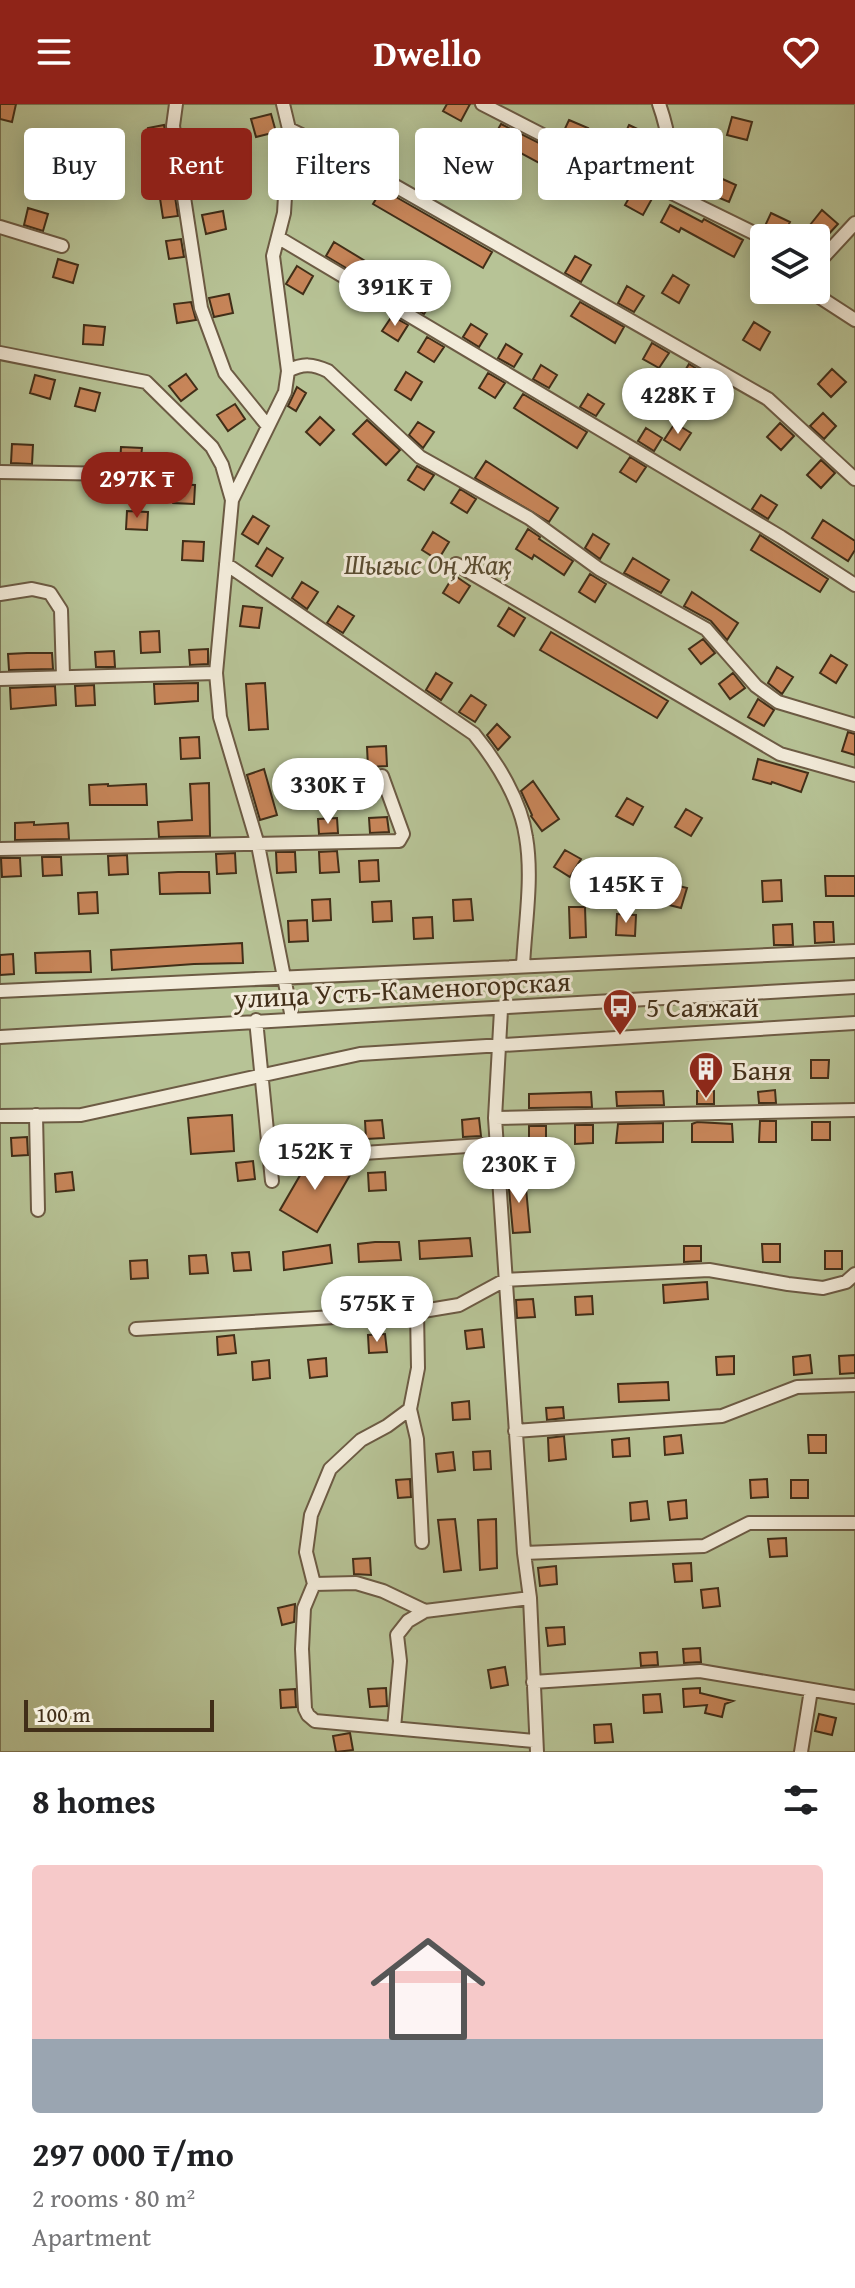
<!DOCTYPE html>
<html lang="en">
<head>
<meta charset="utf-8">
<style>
  :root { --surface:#fff; --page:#f6f6f6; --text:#202124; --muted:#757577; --line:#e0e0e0; --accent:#8f2418 }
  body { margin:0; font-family:"Gentium Book Plus",serif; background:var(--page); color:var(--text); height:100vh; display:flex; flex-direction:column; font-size:30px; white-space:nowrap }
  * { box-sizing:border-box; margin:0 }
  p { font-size:26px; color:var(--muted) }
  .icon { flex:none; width:44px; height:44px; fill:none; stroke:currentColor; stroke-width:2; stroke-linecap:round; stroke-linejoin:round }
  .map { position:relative; height:1648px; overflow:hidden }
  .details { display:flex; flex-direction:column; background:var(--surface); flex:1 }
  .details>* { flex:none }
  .top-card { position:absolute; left:24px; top:24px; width:808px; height:72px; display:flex; gap:16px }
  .fabs { position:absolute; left:750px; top:120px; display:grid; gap:16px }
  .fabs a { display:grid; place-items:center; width:80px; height:80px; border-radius:8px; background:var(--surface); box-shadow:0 4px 20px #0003; font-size:40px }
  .scale { position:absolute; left:24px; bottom:20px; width:190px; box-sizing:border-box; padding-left:8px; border:4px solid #412e18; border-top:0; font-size:22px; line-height:28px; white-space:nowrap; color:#412e18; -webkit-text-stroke:6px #f3ecdb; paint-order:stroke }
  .price { position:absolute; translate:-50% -68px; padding:0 18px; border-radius:28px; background:#fff; color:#222; font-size:26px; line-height:52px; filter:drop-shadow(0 2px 4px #0008) }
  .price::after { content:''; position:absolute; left:50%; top:48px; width:24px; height:18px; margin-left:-12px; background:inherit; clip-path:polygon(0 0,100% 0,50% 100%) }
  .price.selected { background:var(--accent); color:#fff }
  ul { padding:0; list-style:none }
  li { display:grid; align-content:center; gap:16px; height:424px; padding:0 32px }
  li+li { border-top:2px solid var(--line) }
  li span { display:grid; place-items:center; height:248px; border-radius:8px; color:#555 }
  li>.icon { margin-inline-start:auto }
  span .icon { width:144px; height:144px; fill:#fffc; stroke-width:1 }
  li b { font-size:34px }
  h2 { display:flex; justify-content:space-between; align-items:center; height:96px; padding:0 32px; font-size:34px }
  .pill { padding:0 28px; border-radius:8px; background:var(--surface); box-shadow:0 4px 20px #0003; font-size:28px; line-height:72px }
  .pill.selected { background:var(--accent); color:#fff }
  header { display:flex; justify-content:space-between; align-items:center; height:104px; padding:0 32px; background:var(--accent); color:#fff; font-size:36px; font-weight:800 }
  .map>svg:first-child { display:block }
</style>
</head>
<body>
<header><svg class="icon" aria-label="menu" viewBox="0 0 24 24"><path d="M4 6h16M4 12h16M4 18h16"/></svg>Dwello<svg class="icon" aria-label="heart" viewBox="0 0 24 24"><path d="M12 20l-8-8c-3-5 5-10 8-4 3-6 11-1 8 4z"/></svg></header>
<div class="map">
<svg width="855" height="1648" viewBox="0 0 855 1648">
  <rect width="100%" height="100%" fill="#ede2c8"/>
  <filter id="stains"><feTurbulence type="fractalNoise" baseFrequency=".0025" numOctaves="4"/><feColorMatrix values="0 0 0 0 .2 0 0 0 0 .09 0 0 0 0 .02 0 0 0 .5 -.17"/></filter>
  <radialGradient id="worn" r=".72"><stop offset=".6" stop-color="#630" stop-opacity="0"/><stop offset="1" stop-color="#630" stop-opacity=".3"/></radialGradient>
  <path fill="#b7c396" stroke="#7c7857" stroke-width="2" fill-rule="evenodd" d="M0 0H855V1648H0ZM764 134H816V186H764Z"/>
  <path fill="#c78559" stroke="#412e18" stroke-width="2" d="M0 0H16L12 18 0 15Z
    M447 0H470L461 17 443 7Z
    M271 10 276 28 256 33 251 15Z
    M732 13 752 18 747 36 727 31Z
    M569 16 588 24 581 40 562 31Z
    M501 20 561 50 552 66 493 34Z
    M164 21 167 40 151 42 148 24Z
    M629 21 648 30 640 47 621 38Z
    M649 53 661 58 662 75 643 67Z
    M170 60 178 112 163 114 155 62Z
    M718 73 736 81 729 98 710 90Z
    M635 83 654 91 643 111 625 101Z
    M382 85 492 148 483 164 373 100Z
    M670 101 702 118 704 115 743 136 734 153 681 124 679 128 661 118Z
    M28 104 48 110 43 127 24 121Z
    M822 106 838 120 825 134 810 121Z
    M223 107 226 125 206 130 202 111Z
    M771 109 790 118 782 134 764 124Z
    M181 135 184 153 169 155 166 137Z
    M334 138 398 177 390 190 326 152Z
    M575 152 591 161 581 178 565 169Z
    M58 155 78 161 73 179 53 173Z
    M297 162 313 172 303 190 286 180Z
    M673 171 689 181 679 199 662 189Z
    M627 182 644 192 634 208 618 199Z
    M417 187 433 197 424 210 408 200Z
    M229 190 233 209 214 213 209 194Z
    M191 198 196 216 177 219 174 200Z
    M580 198 624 223 615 239 571 212Z
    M392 212 408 221 398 237 382 227Z
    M754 218 770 228 760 246 743 236Z
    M471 220 487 230 479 243 463 233Z
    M84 221 105 223 103 241 83 240Z
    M427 233 444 243 434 258 418 248Z
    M652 239 669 249 659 264 643 255Z
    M506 240 522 250 514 263 498 254Z
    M689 260 705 270 696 285 680 275Z
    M541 261 557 271 549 284 533 275Z
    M832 265 846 278 831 293 818 280Z
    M406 268 422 278 411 296 395 286Z
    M488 269 505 279 495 294 479 284Z
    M186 270 197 285 181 297 169 282Z
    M35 271 55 276 50 295 30 289Z
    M297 283 306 289 296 307 288 302Z
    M80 284 100 289 95 307 75 302Z
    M523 290 587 328 577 344 514 304Z
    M588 290 604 300 596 312 580 303Z
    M235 300 245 315 228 327 217 311Z
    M823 309 836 322 824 335 810 322Z
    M320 313 334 326 320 341 306 328Z
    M367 316 400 346 386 361 353 330Z
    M418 318 434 328 423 344 409 331Z
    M675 319 691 329 680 346 664 336Z
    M780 319 794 332 781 346 767 333Z
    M646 324 662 334 654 347 638 337Z
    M12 340 33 341 32 360 11 359Z
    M121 343 142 344 140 361H120Z
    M630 353 646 363 636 378 620 368Z
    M821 356 835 369 821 384 807 371Z
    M486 357 558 404 549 418 475 374Z
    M417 362 434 371 424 386 408 376Z
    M174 380 195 381 194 400 173 399Z
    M460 385 476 395 467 409 451 399Z
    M761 391 777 401 768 415 752 405Z
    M127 407 148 408 147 426 126 425Z
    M253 412 269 422 258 440 242 430Z
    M823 416 855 437V446L848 457 812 434Z
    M528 425 540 433 539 435 573 457 564 471 534 451 532 455 516 445Z
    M433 428 449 438 438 456 422 446Z
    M593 430 609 440 600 455 585 444Z
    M760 431 828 475 820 488 751 446Z
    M183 437 204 438 203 457 182 456Z
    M267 444 283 454 272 472 256 462Z
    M633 454 669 476 661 489 624 469Z
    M590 470 606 480 595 498 579 488Z
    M454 471 470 482 459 499 443 489Z
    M302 478 318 488 307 505 292 494Z
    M692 488 738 519 727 536 711 517 684 502Z
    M243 502 262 504 259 524 240 522Z
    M338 502 354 512 343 529 327 519Z
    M509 504 525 514 514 532 498 522Z
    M159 527 160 548 141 549 140 528Z
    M551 528 668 597 657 614 540 546Z
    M703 535 715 549 701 560 689 545Z
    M208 545V560L190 561 189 546Z
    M114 547 115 563H96L95 548Z
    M27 549H52L53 565 9 566 8 550Z
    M831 551 847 561 836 579 820 569Z
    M777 563 793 573 782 590 768 579Z
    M436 569 452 579 441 596 426 586Z
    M733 569 745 584 730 595 719 580Z
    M198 579V597L155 600 154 580Z
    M265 579 268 625 249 626 246 580Z
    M94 581 95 601 76 602 75 582Z
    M55 582 56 601 11 605 10 584Z
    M471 591 486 601 475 618 459 608Z
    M758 595 774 606 764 622 748 613Z
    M497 620 510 633 498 646 487 631Z
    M848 628 855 630V651L842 647Z
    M199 633 200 654 181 655 180 634Z
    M386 642 387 662 368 663 367 643Z
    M758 655 808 669 801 688 772 678 771 680 753 675Z
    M264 665 277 711 260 716 247 671Z
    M533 677 559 715 542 727 531 712 532 711 521 687Z
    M209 679 210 732 159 733 158 718 192 716 190 680Z
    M108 680V682L146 680 147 701H90L89 681Z
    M627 694 643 703 633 721 616 712Z
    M686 705 702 714 691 732 675 723Z
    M387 713 389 728 370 729 369 714Z
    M337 714 338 729 319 730 318 715Z
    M34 718V721L68 719 69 735 15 736V719Z
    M565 746 581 755 570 773 554 763Z
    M337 747 339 768 320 769 319 748Z
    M276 748H295L296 768 277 769Z
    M235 749 236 769 217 770 216 750Z
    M127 751 128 770 109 771 108 752Z
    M42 753H61L62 771 43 772Z
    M1 754H20L21 772 2 773Z
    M378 756 379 777 360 778 359 757Z
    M178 768H209L210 789 160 790 159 769Z
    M634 771 687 784 681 804 629 791Z
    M825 772H855V792H826Z
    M781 776 782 797 763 798 762 777Z
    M97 788 98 809 79 810 78 789Z
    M330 795 331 816 313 817 312 796Z
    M471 795 473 816 454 817 453 796Z
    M391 797 392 817 373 818 372 798Z
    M569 803H585L586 833 570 834Z
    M617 810 636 811 635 832 616 831Z
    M432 813 433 834 414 835 413 814Z
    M307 816 308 837 289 838 288 817Z
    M814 818H833L834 838 815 839Z
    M792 820 793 841H774L773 821Z
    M242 839 243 859 194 860 112 866 111 846Z
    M90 847 91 868 36 869 35 849Z
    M13 850 14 870 0 871V851Z
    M811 956H829L828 974H811Z
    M775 986 776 999H759L758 988Z
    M663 987 664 1001 617 1002 616 988Z
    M697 987H714V1000H697Z
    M591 988 592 1003 529 1004V990Z
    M232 1011 234 1047 191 1050 188 1014Z
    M479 1014 481 1032 463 1033 462 1016Z
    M382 1016 384 1034 366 1035 365 1017Z
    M760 1017H776V1038H759Z
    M697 1018 732 1020 733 1038H692V1020Z
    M812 1018H830V1036H812Z
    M663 1019V1038L616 1039 618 1020Z
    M575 1021H593V1039L575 1040Z
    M529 1022H546V1040H529Z
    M27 1033 28 1051 12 1052 11 1034Z
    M313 1049 350 1071 317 1128 280 1106Z
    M253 1057 255 1075 238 1077 236 1059Z
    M72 1068 74 1086 56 1088 55 1070Z
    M385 1068 386 1086 369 1087 368 1069Z
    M525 1073 530 1128 513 1129 508 1074Z
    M470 1134 472 1152 420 1155 419 1137Z
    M375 1138H399L401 1156 359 1158 358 1140Z
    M762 1140H780V1158H763Z
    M330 1141 332 1159 284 1166 283 1148Z
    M684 1142H701V1157L684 1158Z
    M825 1147H842V1165H825Z
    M249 1148 251 1166 234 1167 232 1149Z
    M206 1151 208 1169 190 1170 189 1152Z
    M147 1156 148 1174 131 1175 130 1157Z
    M707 1178 708 1195 664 1199 663 1181Z
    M592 1192 593 1210 576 1211 575 1193Z
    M533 1195 535 1213 517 1214 516 1196Z
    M482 1225 484 1243 467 1245 465 1227Z
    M385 1230 387 1248 369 1249 368 1231Z
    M234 1231 236 1249 218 1251 217 1233Z
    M810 1251 812 1269 794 1271 793 1253Z
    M855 1251V1269L840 1270 839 1252Z
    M734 1252V1270L717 1271 716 1253Z
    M326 1254 327 1272 310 1274 308 1256Z
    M269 1256 270 1274 253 1276 252 1258Z
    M668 1278 669 1296 619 1298 618 1280Z
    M469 1297 470 1315 453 1316 452 1299Z
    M563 1303 564 1314 547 1316 546 1304Z
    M681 1331 683 1349 665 1351 664 1333Z
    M808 1331H826V1349H809Z
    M564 1332 566 1355 549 1357 548 1334Z
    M629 1334 630 1352 613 1353 612 1336Z
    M490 1347 491 1365 474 1366 473 1348Z
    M453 1348 455 1366 438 1368 436 1350Z
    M410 1375 411 1393 398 1394 396 1376Z
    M767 1375 768 1393 751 1394 750 1376Z
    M791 1376H808V1394H791Z
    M686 1396 687 1414 670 1416 668 1398Z
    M647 1397 649 1415 631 1417 630 1399Z
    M455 1415 461 1466 444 1468 438 1416Z
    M496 1415 497 1464 480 1466 478 1416Z
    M786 1434 787 1452 770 1453 768 1435Z
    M370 1454 371 1471 354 1470 353 1455Z
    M691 1459 692 1477 675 1478 673 1460Z
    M556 1462 557 1480 540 1482 538 1464Z
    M718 1484 720 1502 703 1504 701 1486Z
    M295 1500 294 1518 282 1521 278 1504Z
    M564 1523 565 1540 548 1542 546 1524Z
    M700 1544 701 1558 684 1559 683 1545Z
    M657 1548 658 1561 641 1562 640 1549Z
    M505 1563 508 1581 491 1584 488 1566Z
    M386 1584 387 1602 370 1603 368 1585Z
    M700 1584V1589L733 1597 725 1600 722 1613 705 1609 707 1601 684 1603 683 1585Z
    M295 1585 296 1603 281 1604 280 1586Z
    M660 1590 662 1608 644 1609 643 1591Z
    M819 1610 836 1614 832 1631 815 1627Z
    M611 1620 613 1638 595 1639 594 1621Z
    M350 1629 353 1646 336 1648 333 1632Z"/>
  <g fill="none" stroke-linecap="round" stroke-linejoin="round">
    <g stroke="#6c5b44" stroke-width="16">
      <path id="minor" d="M176 0 173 22 201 204 225 269 267 321
        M482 0 566 43 670 88
        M659 0C670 31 672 56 670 88L764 134
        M289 25 334 47 768 295 855 375
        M0 123 62 142
        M279 134 781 433 855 481
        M816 161 855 119
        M815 186 818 192 855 216
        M0 249 146 278 212 343 222 361 232 396 216 569 220 613 258 741 292 914
        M288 267C303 259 313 260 328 267L420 353 529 414 599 465 706 525 756 582 778 598 855 621
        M0 368 179 371
        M232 396 285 288 288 267 273 152 284 109 289 25 283 0
        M226 460 474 630C497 658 521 697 526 733 533 774 525 820 523 862
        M456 460 780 650 855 671
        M0 490 32 485 50 489 61 506 63 572
        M0 575 216 569
        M0 745 399 737 403 730 382 672
        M0 887 855 847
        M501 906 495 1014 524 1449 530 1494 537 1648
        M256 916 272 1077
        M0 933C285 914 570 901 855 883
        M36 1011 38 1106
        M0 1012 81 1011 360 950 855 919
        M495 1014 855 1006
        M334 1051 497 1040
        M136 1225 417 1208 459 1201 505 1176 709 1166 788 1180 823 1184 846 1178 855 1170
        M410 1305 417 1335 422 1438
        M515 1327 722 1312 797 1283 855 1281
        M524 1449 704 1442 749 1419H855
        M314 1480 306 1448 311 1411 330 1365 361 1336 387 1322 410 1305 418 1264 417 1208
        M530 1494 425 1507 383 1487 356 1479 314 1480 304 1504 302 1545 305 1605 308 1611 315 1617 534 1637
        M533 1578 700 1567 855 1593
        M394 1624 400 1557 397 1531 408 1517 425 1507
        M801 1648 811 1586"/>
    </g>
    <use href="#minor" stroke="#f3ecdb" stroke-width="12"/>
  </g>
  <defs>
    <g id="bus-pin" transform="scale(1.8)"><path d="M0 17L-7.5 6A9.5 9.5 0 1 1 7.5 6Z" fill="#8f2418" stroke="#f3ecdb"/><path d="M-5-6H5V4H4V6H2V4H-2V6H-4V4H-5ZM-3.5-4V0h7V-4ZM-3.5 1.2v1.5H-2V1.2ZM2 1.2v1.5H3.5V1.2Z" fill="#fff"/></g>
    <g id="building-pin" transform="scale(1.8)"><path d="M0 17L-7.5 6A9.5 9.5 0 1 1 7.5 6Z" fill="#8f2418" stroke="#f3ecdb"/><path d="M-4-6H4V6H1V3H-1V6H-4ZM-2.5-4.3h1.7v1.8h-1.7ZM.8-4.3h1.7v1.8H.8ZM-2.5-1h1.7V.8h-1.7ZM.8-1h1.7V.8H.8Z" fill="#fff"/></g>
  </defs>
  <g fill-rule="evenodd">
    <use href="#bus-pin" x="620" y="902"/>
    <use href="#building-pin" x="706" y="965"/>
  </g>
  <g text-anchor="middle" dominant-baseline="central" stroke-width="6" stroke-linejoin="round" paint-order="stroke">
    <g font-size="28" font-style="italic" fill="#594c31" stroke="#f3ecdb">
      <text x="428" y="459">Шығыс Оң Жақ</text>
    </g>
    <g font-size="28" fill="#412e18" stroke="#f3ecdb">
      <text transform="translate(402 885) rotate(-3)">улица Усть-Каменогорская</text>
    </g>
    <g font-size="28" fill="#412e18" stroke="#f3ecdb" text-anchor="start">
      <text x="646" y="902">5 Саяжай</text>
      <text x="732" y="965">Баня</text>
    </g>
  </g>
  <rect width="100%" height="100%" filter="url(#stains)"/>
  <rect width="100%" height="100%" fill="url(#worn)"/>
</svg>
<div class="fabs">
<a><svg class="icon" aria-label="layers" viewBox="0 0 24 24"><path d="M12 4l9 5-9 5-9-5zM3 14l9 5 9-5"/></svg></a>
</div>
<div class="scale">100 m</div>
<b class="price" style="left:395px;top:224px">391K ₸</b>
<b class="price" style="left:678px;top:332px">428K ₸</b>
<b class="price selected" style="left:137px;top:416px">297K ₸</b>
<b class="price" style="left:328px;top:722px">330K ₸</b>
<b class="price" style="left:626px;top:821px">145K ₸</b>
<b class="price" style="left:315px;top:1088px">152K ₸</b>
<b class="price" style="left:519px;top:1101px">230K ₸</b>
<b class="price" style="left:377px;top:1240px">575K ₸</b>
<div class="top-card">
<a class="pill">Buy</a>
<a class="pill selected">Rent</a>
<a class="pill">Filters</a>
<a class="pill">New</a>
<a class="pill">Apartment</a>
</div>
</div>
<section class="details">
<h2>8 homes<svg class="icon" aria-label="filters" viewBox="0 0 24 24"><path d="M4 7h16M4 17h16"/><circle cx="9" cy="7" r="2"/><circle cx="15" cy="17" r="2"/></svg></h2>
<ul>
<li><span style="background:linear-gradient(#f6c9c9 70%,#9aa5b1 0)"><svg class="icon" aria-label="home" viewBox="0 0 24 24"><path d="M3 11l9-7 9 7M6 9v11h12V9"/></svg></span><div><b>297 000 ₸/mo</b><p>2 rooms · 80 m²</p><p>Apartment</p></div></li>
</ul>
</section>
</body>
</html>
